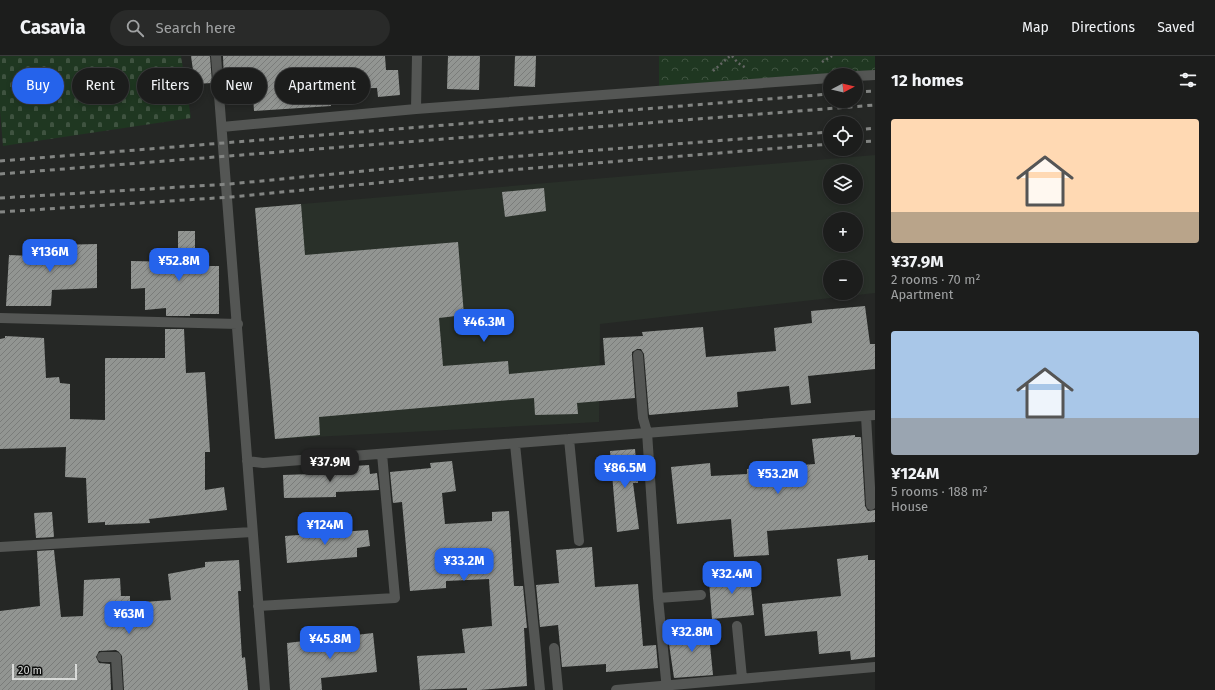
<!DOCTYPE html>
<html lang="en">
<head>
<meta charset="utf-8">
<style>
  :root { --surface:#1c1d1c; --page:#292a29; --text:#f1f3f6; --muted:#a0a2a3; --line:#3a3b3b; --accent:#2563eb }
  body { margin:0; font-family:"Fira Sans",sans-serif; background:var(--page); color:var(--text); height:100vh; display:flex; flex-direction:column; font-size:15px; white-space:nowrap }
  * { box-sizing:border-box; margin:0 }
  p { font-size:13px; color:var(--muted) }
  .icon { flex:none; width:22px; height:22px; fill:none; stroke:currentColor; stroke-width:2; stroke-linecap:round; stroke-linejoin:round }
  .map { position:relative; flex:1; overflow:hidden }
  .side { display:flex; flex-direction:column; background:var(--surface); width:340px }
  .side>* { flex:none }
  .top-card { position:absolute; left:12px; top:12px; width:380px; height:36px; display:flex; gap:8px }
  .needle { width:26px; rotate:83deg }
  .tools { position:absolute; left:823px; top:12px; display:grid; gap:8px }
  .tools a { display:grid; place-items:center; width:40px; height:40px; border-radius:50%; background:var(--surface); box-shadow:0 2px 6px #0003,0 0 0 1px var(--line); font-size:20px }
  .scale { position:absolute; left:12px; bottom:10px; width:65px; box-sizing:border-box; padding-left:4px; border:2px solid #d8dad8; border-top:0; font-size:11px; line-height:14px; white-space:nowrap; color:#d8dad8; -webkit-text-stroke:3px #0e0f0e; paint-order:stroke }
  .price { position:absolute; translate:-50% -34px; padding:0 9px; border-radius:8px; background:var(--accent); color:#fff; font-size:13px; line-height:26px; filter:drop-shadow(0 1px 2px #0008) }
  .price::after { content:''; position:absolute; left:50%; top:24px; width:12px; height:9px; margin-left:-6px; background:inherit; clip-path:polygon(0 0,100% 0,50% 100%) }
  .price.on { background:#222; color:#fff }
  ul { padding:0; list-style:none }
  li { display:grid; align-content:center; gap:8px; height:212px; padding:0 16px }
  li span { display:grid; place-items:center; height:124px; border-radius:4px; color:#555 }
  li>.icon { margin-inline-start:auto }
  span .icon { width:72px; height:72px; fill:#fffc; stroke-width:1 }
  li b { font-size:17px }
  h2 { display:flex; justify-content:space-between; align-items:center; height:48px; padding:0 16px; font-size:17px }
  .pill { padding:0 14px; border-radius:18px; background:var(--surface); box-shadow:0 2px 6px #0003,0 0 0 1px var(--line); font-size:14px; line-height:36px }
  .pill.on { background:var(--accent); color:#fff }
  header { display:flex; align-items:center; gap:24px; box-sizing:border-box; height:56px; padding:0 20px; background:var(--surface); border-bottom:1px solid var(--line) }
  header strong { font-size:19px }
  nav { display:flex; gap:22px; margin-inline-start:auto; font-size:14px }
  .search { width:280px; height:36px; background:var(--page); display:flex; align-items:center; gap:10px; box-sizing:border-box; padding:0 14px; border-radius:22px; color:var(--muted); font-size:15px }
  main { display:flex; flex:1; min-height:0 }
  .map>svg:first-child { display:block }
</style>
</head>
<body>
<header>
<strong>Casavia</strong>
<div class="search"><svg class="icon" aria-label="search" viewBox="0 0 24 24"><circle cx="10" cy="10" r="6"/><path d="M15 15l6 6"/></svg>Search here</div>
<nav><a>Map</a><a>Directions</a><a>Saved</a></nav>
</header>
<main>
<div class="map">
<svg width="875" height="634" viewBox="0 0 875 634">
  <defs>
    <pattern id="cemetery-stones" width="16" height="16" patternUnits="userSpaceOnUse"><rect width="16" height="16" fill="#1f3721"/><path d="M2 7V4a2 2 0 0 1 4 0v3zM10 15v-3a2 2 0 0 1 4 0v3z" fill="#3f5340"/></pattern>
    <pattern id="park-crowns" width="20" height="18" patternUnits="userSpaceOnUse"><rect width="20" height="18" fill="#1f3721"/><path d="M2 6a3 3 0 1 1 6 0M12 15a3 3 0 1 1 6 0" fill="none" stroke="#3f5340"/></pattern>
    <pattern id="building-hatch" width="6" height="6" patternUnits="userSpaceOnUse"><rect width="6" height="6" fill="#929592"/><path d="M-1 1l2-2M0 6l6-6M5 7l2-2" fill="none" stroke="#7a7c7a"/></pattern>
  </defs>
  <rect width="100%" height="100%" fill="#252725"/>
  <path fill="#293029" fill-rule="evenodd" d="M875 99V237L600 268 599 366 275 383 255 152ZM830 115H856V141H830ZM830 163H856V189H830ZM830 211H856V237H830Z"/>
  <path fill="url(#cemetery-stones)" d="M0 0H181L191 62 3 90 0 54Z"/>
  <path fill="url(#park-crowns)" d="M659 0H875V15L659 30Z"/>
  <path fill="url(#building-hatch)" d="M191 0H210L212 27 195 28Z
    M223 0H385L386 14H398L400 39 378 41 377 32 329 33 331 50 254 55 252 23 224 26Z
    M448 0H480L479 34 447 33Z
    M515 0H536L535 31 514 30Z
    M544 132 546 155 505 161 502 136Z
    M301 148 305 199 458 186 464 259 439 262 443 310 508 305 509 318 605 309 603 282 643 280 642 276 703 271 706 301 776 295 774 272 812 267 811 255 865 250 870 288H875V313L808 320 811 347 791 349 789 330 737 336 738 351 649 359 644 298 641 293H637L632 296V300L635 342 577 347 578 358 535 359 534 342 319 361 320 379 275 383 255 152Z
    M178 175H195V210H219V258H190V260H166V252L145 254V232L131 233V205L178 206Z
    M97 188V232L52 234 51 250H6L9 199 31 200V191L57 192V189Z
    M165 273H184L186 317 205 316 210 396H205V434L224 431 227 454 149 463 150 467 105 469V466L88 467 86 422 65 421 66 391 0 393V283L5 282V280L44 282 46 322 59 321 60 327 70 328V363L105 364V302H165Z
    M855 379V381H861L865 450 868 455 875 454V466L767 475 769 499 734 501 731 463 677 468 671 411 710 407 711 420 747 418V413L815 408 812 383Z
    M635 393 638 427H633L639 473 617 476 610 395Z
    M452 405 456 435 442 437 445 468 492 465V456L509 455 514 530H523L527 572H524L527 630 479 634H467V632L420 634 417 600 465 597 462 573 492 570 489 523 446 525V532L410 535 402 446 393 447 390 416 431 412 430 407Z
    M369 409 370 418 377 417 379 434 336 436V441L284 442 283 419 342 417 341 411Z
    M52 456 54 481 36 482 34 457Z
    M368 474 370 490 357 492V501L287 507 285 480Z
    M592 491 595 531 638 528 643 590 656 589 658 612 606 616V608L562 611 558 569 540 571 536 529 559 527 556 494Z
    M54 494 61 561 83 560 84 524 120 522 121 540H130V547L171 544 168 518 205 511V506L239 504 241 535H238L242 602 245 601 248 634H124L122 600 119 596 116 594 99 595 96 601 99 607 110 608 111 634H0V555L40 550 37 495Z
    M868 499V504H875V601L851 604 850 595 819 598 817 575 765 580 762 548 841 540 837 503Z
    M749 513 754 559 712 563 709 525 721 524 720 516Z
    M708 569 713 619 674 622 669 588 681 587 680 572Z
    M373 577 377 616 321 622 322 634H290L287 587Z"/>
  <g fill="none" stroke-linecap="round" stroke-linejoin="round">
    <path stroke="#646664" stroke-width="2.5" stroke-dasharray="2 3" stroke-linecap="butt" d="M732 0 738 7 746 12
      M822 6 832 0
      M713 15 730 0"/>
    <path stroke="#545654" stroke-width="10" d="M216 0 265 634
      M856 20 875 19
      M416 53 417 0
      M222 71 416 53 830 22
      M0 262 238 268
      M638 299 643 362 647 376 658 542 667 634
      M866 360 871 449
      M569 383 579 485
      M515 388 540 634
      M247 405 263 407 875 359
      M0 491 252 476
      M658 542 701 539
      M258 550 395 542 382 398
      M737 570 742 622
      M554 592 558 634
      M102 601H116L118 634
      M616 634 875 611"/>
    <path stroke="#838583" stroke-width="3" stroke-dasharray="5 5" stroke-linecap="butt" d="M856 36 875 35
      M856 74 875 72
      M856 86 875 85
      M0 105 830 38
      M0 118 875 49
      M0 142 230 128 509 101 830 76
      M0 156 231 141 510 114 830 88"/>
  </g>
</svg>
<div class="tools">
<a><svg class="needle" viewBox="-14 -14 28 28"><path d="M0-13l5 13h-10z" fill="#e53935"/><path d="M0 13l5-13h-10z" fill="#a0a2a3"/></svg></a>
<a><svg class="icon" aria-label="locate" viewBox="0 0 24 24"><circle cx="12" cy="12" r="6"/><path d="M12 2v4M12 18v4M2 12h4M18 12h4"/></svg></a>
<a><svg class="icon" aria-label="layers" viewBox="0 0 24 24"><path d="M12 4l9 5-9 5-9-5zM3 14l9 5 9-5"/></svg></a>
<a>+</a>
<a>−</a>
</div>
<div class="scale">20 m</div>
<b class="price" style="left:50px;top:217px">¥136M</b>
<b class="price" style="left:179px;top:226px">¥52.8M</b>
<b class="price" style="left:484px;top:287px">¥46.3M</b>
<b class="price on" style="left:330px;top:427px">¥37.9M</b>
<b class="price" style="left:625px;top:433px">¥86.5M</b>
<b class="price" style="left:778px;top:439px">¥53.2M</b>
<b class="price" style="left:325px;top:490px">¥124M</b>
<b class="price" style="left:464px;top:526px">¥33.2M</b>
<b class="price" style="left:732px;top:539px">¥32.4M</b>
<b class="price" style="left:129px;top:579px">¥63M</b>
<b class="price" style="left:692px;top:597px">¥32.8M</b>
<b class="price" style="left:330px;top:604px">¥45.8M</b>
<div class="top-card">
<a class="pill on">Buy</a>
<a class="pill">Rent</a>
<a class="pill">Filters</a>
<a class="pill">New</a>
<a class="pill">Apartment</a>
</div>
</div>
<section class="side">
<h2>12 homes<svg class="icon" aria-label="filters" viewBox="0 0 24 24"><path d="M4 7h16M4 17h16"/><circle cx="9" cy="7" r="2"/><circle cx="15" cy="17" r="2"/></svg></h2>
<ul>
<li><span style="background:linear-gradient(#ffd9b3 75%,#b9a48a 0)"><svg class="icon" aria-label="home" viewBox="0 0 24 24"><path d="M3 11l9-7 9 7M6 9v11h12V9"/></svg></span><div><b>¥37.9M</b><p>2 rooms · 70 m²</p><p>Apartment</p></div></li>
<li><span style="background:linear-gradient(#a9c7e8 70%,#9aa5b1 0)"><svg class="icon" aria-label="home" viewBox="0 0 24 24"><path d="M3 11l9-7 9 7M6 9v11h12V9"/></svg></span><div><b>¥124M</b><p>5 rooms · 188 m²</p><p>House</p></div></li>
</ul>
</section>
</main>
</body>
</html>
